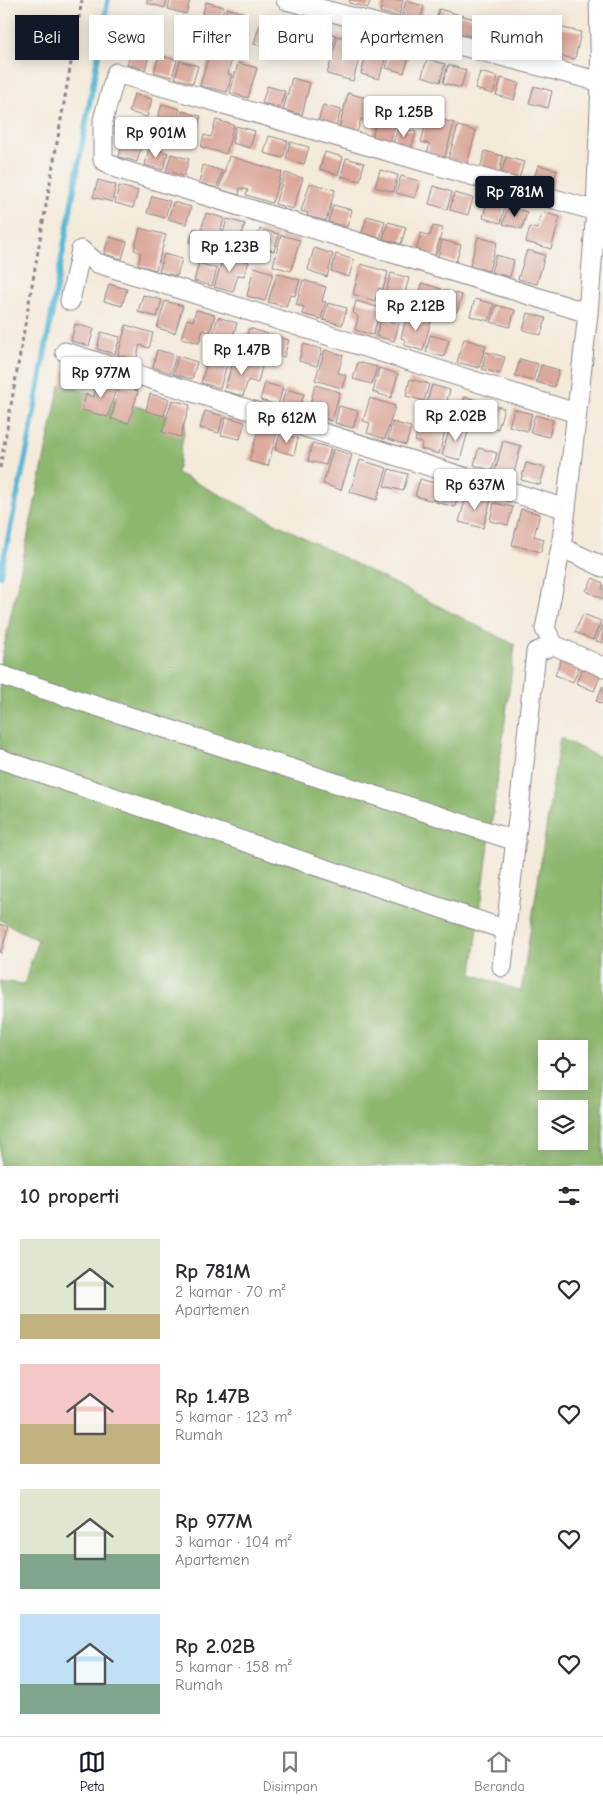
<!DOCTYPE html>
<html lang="id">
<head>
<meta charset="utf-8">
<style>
  :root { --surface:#fff; --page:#f7f7f7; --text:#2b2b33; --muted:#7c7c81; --line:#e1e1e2; --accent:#111827 }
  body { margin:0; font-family:"Comic Neue",sans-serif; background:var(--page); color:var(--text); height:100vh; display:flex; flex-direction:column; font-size:19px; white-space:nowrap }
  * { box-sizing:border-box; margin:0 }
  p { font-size:16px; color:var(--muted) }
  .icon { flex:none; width:28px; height:28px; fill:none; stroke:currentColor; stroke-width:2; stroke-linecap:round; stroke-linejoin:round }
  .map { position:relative; height:1166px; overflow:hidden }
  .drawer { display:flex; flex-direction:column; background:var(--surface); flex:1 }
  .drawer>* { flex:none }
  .banner { position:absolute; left:15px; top:15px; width:574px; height:45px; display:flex; gap:10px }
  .fabs { position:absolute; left:538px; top:1040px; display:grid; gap:10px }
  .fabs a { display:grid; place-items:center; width:50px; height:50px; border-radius:0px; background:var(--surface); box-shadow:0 2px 12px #0003; font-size:25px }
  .price { position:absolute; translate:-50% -42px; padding:0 11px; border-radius:5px; background:#fff; color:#222; font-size:16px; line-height:32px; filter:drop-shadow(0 1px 2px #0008) }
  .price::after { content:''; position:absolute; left:50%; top:30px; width:15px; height:11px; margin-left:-8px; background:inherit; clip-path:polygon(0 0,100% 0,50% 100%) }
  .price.current { background:var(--accent); color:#fff }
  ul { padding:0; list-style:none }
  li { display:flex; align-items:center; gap:15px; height:125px; padding:0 20px }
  li span { display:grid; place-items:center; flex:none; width:140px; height:100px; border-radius:0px; color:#555 }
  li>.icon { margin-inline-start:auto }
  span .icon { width:60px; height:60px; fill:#fffc; stroke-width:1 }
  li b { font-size:21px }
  h2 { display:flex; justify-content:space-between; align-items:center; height:60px; padding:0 20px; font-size:21px }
  .pill { padding:0 18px; border-radius:0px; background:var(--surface); box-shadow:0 2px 12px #0003; font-size:18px; line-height:45px }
  .pill.current { background:var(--accent); color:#fff }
  .tabs { display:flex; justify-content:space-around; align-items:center; height:70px; border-top:1px solid var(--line); background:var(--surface); font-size:14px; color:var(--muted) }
  .tabs a { display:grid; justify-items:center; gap:2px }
  .tabs .current { color:var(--accent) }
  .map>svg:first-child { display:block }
</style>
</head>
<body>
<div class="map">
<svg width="603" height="1166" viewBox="0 0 603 1166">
  <rect width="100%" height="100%" fill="#f6f6f2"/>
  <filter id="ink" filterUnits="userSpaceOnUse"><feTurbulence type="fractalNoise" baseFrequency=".02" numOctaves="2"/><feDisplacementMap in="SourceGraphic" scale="10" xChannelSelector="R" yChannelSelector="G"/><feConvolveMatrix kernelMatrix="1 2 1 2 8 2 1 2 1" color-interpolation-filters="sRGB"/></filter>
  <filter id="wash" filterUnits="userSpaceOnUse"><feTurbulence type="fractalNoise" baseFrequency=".0096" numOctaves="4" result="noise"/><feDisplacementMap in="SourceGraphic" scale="20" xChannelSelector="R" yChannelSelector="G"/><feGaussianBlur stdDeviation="1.12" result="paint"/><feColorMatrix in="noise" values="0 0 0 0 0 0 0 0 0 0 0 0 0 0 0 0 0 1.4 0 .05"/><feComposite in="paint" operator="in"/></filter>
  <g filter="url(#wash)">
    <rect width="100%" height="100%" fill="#f4eada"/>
    <path fill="#8db76e" stroke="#586c54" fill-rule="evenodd" d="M60 385 186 420 177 473 515 645 472 974 521 991 560 738 603 759V1166H0V981L24 984 38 940 0 920V666ZM546 1049H579V1081H546ZM546 1109H579V1141H546Z"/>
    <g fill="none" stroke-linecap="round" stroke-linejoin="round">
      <path stroke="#59b9d7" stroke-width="5.5" d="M0 576 29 441 108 0"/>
    </g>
    <g id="blocks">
      <path fill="#dca89b" d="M147 0H167L165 8 147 3Z
        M170 0H190L186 14 168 9Z
        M350 0H370L368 8 349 3Z
        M383 0H403L399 17 380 12Z
        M406 1 424 6 420 23 401 18Z
        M206 2 224 7 220 24 201 19Z
        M227 8 245 13 241 30 248 33 244 49 218 42Z
        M439 9 457 14 453 31 434 26Z
        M460 15 478 20 474 37 455 32Z
        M262 16 281 21 272 54 263 52 264 46 254 44Z
        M283 22 301 27 296 44 278 40Z
        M495 22 513 27 509 44 490 39Z
        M549 25 581 32 575 59 543 52Z
        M516 28 534 33 530 50 511 45Z
        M317 30 336 35 331 52 312 47Z
        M338 36 357 41 353 52 360 55 353 81 327 74Z
        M369 44 388 50 379 79 361 74Z
        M132 48 150 53 145 70 127 65Z
        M391 51 409 56 404 73 386 68Z
        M159 55 177 60 172 77 154 72Z
        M209 55 231 61 228 74 232 75 227 92 200 86Z
        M427 59 445 64 440 82 422 76Z
        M180 61 198 66 193 83 175 78Z
        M238 63 257 68 248 98 230 93Z
        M448 65 466 70 461 88 443 83Z
        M480 72 498 77 493 94 475 89Z
        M292 78 310 83 302 115 283 110Z
        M501 78 519 83 514 100 496 95Z
        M267 86 285 91 280 108 262 103Z
        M534 86 552 91 548 108 529 103Z
        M348 93 373 100 368 121 361 119 357 132 339 128Z
        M134 94 152 99 147 117 129 112Z
        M162 104 180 109 175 127 157 122Z
        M323 105 341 110 336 127 318 122Z
        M182 111 201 116 196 133 178 128Z
        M428 116 454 123 445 157 427 153 430 144 421 142Z
        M216 120 234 125 226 154 201 147 204 135 211 137Z
        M376 121 395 126 390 143 372 138Z
        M236 126 255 131 250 148 232 143Z
        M458 126 476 131 467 164 448 159Z
        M398 127 416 132 411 149 393 144Z
        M126 129 145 134 137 162 119 157Z
        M269 136 288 141 283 158 264 153Z
        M290 142 309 147 304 164 286 159Z
        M149 148 168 153 163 170 145 165Z
        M485 151 503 156 499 173 480 168Z
        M325 152 343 157 338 175 320 169Z
        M171 154 189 159 184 176 166 171Z
        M229 156 282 172 272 203 246 195 248 190 240 188 239 195 219 189Z
        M506 157 524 162 519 179 501 174Z
        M346 158 364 163 360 181 341 176Z
        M203 165 222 171 217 188 199 183Z
        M538 165 557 170 552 187 533 182Z
        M380 170 398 175 394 192 375 187Z
        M285 173 303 178 293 209 275 204Z
        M401 176 419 181 415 198 396 193Z
        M98 180 116 185 112 202 93 197Z
        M310 183 335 190 326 221 307 216 308 213 301 211Z
        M119 186 138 191 133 208 115 203Z
        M434 186 452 192 447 209 429 204Z
        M454 193 473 198 468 215 450 210Z
        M152 196 170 201 165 218 147 213Z
        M487 201 505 206 501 223 483 218Z
        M173 202 191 207 186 224 168 219Z
        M333 205 352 210 347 227 328 222Z
        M508 207 527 212 522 229 503 224Z
        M542 212 560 217 551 249 526 242 530 227 537 229Z
        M206 213 224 218 216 249 190 242 194 228 201 230Z
        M367 216 385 221 380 238 362 233Z
        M227 219 245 224 240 241 222 236Z
        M388 222 406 227 401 244 383 239Z
        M433 226 443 228 435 256 416 251 421 233 430 236Z
        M140 228 166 235 156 270 138 265 141 253 134 250Z
        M260 229 279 234 274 251 255 246Z
        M281 235 300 240 291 271 273 266Z
        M109 237 127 242 122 259 104 254Z
        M478 237 497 242 489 271 470 266Z
        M442 240 461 245 456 262 438 257Z
        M314 248 333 254 327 277 308 270Z
        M527 250 545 255 537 284 518 279Z
        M164 254 182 259 177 276 159 272Z
        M336 254 354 260 349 277 331 271Z
        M224 255 249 262 244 276 238 275 233 292 214 287Z
        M496 255 514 260 510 277 491 272Z
        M199 263 217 269 212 286 194 281Z
        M361 264 388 272 383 289 379 288 375 301 353 294Z
        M254 267 273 273 265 301 247 296Z
        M277 273 300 280 295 296 290 295 286 307 268 302Z
        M391 273 409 278 401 307 383 302Z
        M303 280 326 287 322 301 326 302 321 319 302 314 304 307 296 305Z
        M422 283 441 289 436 306 418 301Z
        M109 284 127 289 122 306 104 301Z
        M443 290 462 295 457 312 439 307Z
        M143 295 162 300 157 317 138 312Z
        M475 299 494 304 489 321 470 316Z
        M165 301 183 306 175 333 157 328Z
        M356 301 381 308 373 335 355 330 358 317 353 312Z
        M328 303 347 308 342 325 323 320Z
        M496 305 515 310 510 327 491 322Z
        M196 310 215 315 210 332 203 330 199 343 181 338 187 319 193 321Z
        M528 313 546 318 541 335 523 330Z
        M407 314 431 321 423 351 404 345 406 340 401 338Z
        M218 317 237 323 229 350 210 344Z
        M381 319 399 324 394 341 376 336Z
        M75 324 94 329 89 346 71 341Z
        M126 325 153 333 149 348 140 345 136 360 118 355Z
        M249 328 268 334 260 361 241 356Z
        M101 332 120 337 115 354 97 349Z
        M270 335 289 340 284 357 265 352Z
        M430 335 449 340 444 357 426 352Z
        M464 339 486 345 479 368 457 362Z
        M303 344 322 349 317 366 299 361Z
        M157 350 176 355 171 373 153 367Z
        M325 350 343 355 338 373 346 375 342 388 315 380Z
        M486 352 505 357 500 374 482 369Z
        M178 356 197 362 192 379 173 374Z
        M209 356 228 361 220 388 201 383Z
        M234 358 262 366 258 383 248 380 243 396 224 391Z
        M520 359 538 364 533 381 515 376Z
        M358 362 377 367 372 384 353 379Z
        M541 365 559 370 554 387 536 382Z
        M65 367 84 372 79 389 61 384Z
        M379 368 398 374 391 398 373 392Z
        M98 379 117 384 108 417 82 410 86 394 94 397Z
        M410 379 429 384 424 401 406 396Z
        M265 383 283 388 278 405 260 400Z
        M120 385 138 391 129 423 111 419Z
        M315 385 340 392 332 421 314 416 316 410 309 408Z
        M432 385 450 390 445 407 427 402Z
        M286 389 304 394 299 411 281 406Z
        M150 394 169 399 164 416 146 411Z
        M465 397 484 402 479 419 460 414Z
        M370 398 395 406 385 439 367 433 370 423 363 421Z
        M172 400 190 405 180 437 162 432Z
        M486 403 504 408 498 429 480 424Z
        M339 406 358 411 353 428 335 423Z
        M514 409 532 414 527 431 509 426Z
        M205 411 223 416 219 433 200 428Z
        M422 415 447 423 439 454 421 449 422 443 415 441Z
        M535 415 553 420 549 437 530 432Z
        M226 417 245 422 240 439 221 435Z
        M392 422 411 427 406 445 388 439Z
        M451 423 469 428 460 460 442 455Z
        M259 427 277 432 268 466 249 461Z
        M280 433 298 438 294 455 275 450Z
        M503 441 521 446 513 477 495 471Z
        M312 443 331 448 326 465 308 461Z
        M479 448 497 453 492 471 474 465Z
        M333 449 352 455 341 490 323 484Z
        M360 460 387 468 377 500 350 492Z
        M526 463 545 468 540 485 521 480Z
        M389 469 408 474 403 491 384 486Z
        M420 479 438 484 433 501 415 496Z
        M441 485 459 490 455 507 436 502Z
        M467 493 491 500 483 528 459 522Z
        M494 503 513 507 508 525 490 521Z
        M521 509 540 514 534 536 544 539 541 552 512 545Z
        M593 578 603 583V599L586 591Z
        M583 614 601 621 593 640 575 632Z
        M603 625V643L596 641Z
        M563 656 581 663 573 682 555 675Z
        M584 665 602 672 594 691 576 683Z
        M603 686V704L596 701Z
        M0 924 8 927 1 953H0Z"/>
    </g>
  </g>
  <g filter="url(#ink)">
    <use href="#blocks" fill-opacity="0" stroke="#8b868a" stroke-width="1"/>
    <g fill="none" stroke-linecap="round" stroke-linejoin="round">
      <g stroke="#8b868a" stroke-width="21">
        <path id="minor" d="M286 0 601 82 596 211
          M599 0 601 82
          M70 301 81 250 97 263 576 413
          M588 313 119 169 103 160V120L116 73 596 211 588 313 566 509 561 547 545 629 554 645 603 667
          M65 352 566 509
          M561 547 603 567
          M0 675 516 841
          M0 759 506 930
          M502 967 536 652 554 645"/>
      </g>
      <path stroke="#8b868a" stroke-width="3" stroke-dasharray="4 4" stroke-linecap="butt" d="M0 468 82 0"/>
      <use href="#minor" stroke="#fff" stroke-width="19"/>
    </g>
  </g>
</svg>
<div class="fabs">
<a><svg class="icon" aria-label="locate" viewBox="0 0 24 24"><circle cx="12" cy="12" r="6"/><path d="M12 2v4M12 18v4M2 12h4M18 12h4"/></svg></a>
<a><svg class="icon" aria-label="layers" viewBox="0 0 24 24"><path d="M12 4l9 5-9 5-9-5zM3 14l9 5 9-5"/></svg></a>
</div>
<b class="price" style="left:404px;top:138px">Rp 1.25B</b>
<b class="price" style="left:156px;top:159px">Rp 901M</b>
<b class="price current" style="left:515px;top:218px">Rp 781M</b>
<b class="price" style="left:230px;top:273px">Rp 1.23B</b>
<b class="price" style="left:416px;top:332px">Rp 2.12B</b>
<b class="price" style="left:242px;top:376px">Rp 1.47B</b>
<b class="price" style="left:101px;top:399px">Rp 977M</b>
<b class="price" style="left:456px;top:442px">Rp 2.02B</b>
<b class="price" style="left:287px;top:444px">Rp 612M</b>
<b class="price" style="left:475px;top:511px">Rp 637M</b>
<div class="banner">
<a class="pill current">Beli</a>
<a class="pill">Sewa</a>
<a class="pill">Filter</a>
<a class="pill">Baru</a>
<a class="pill">Apartemen</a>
<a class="pill">Rumah</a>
</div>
</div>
<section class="drawer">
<h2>10 properti<svg class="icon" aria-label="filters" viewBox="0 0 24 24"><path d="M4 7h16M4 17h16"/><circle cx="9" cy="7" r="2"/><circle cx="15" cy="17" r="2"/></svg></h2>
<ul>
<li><span style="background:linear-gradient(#dfe7d0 75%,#c2b280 0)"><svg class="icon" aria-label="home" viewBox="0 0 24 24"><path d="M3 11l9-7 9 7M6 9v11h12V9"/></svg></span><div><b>Rp 781M</b><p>2 kamar · 70 m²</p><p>Apartemen</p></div><svg class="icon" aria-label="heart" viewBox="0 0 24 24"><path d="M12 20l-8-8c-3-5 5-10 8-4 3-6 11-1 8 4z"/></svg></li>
<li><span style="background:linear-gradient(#f6c9c9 60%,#c2b280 0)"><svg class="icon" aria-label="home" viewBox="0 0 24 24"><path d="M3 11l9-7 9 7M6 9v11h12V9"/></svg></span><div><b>Rp 1.47B</b><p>5 kamar · 123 m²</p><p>Rumah</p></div><svg class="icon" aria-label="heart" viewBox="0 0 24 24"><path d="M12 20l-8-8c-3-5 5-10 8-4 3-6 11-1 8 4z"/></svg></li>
<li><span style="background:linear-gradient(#dfe7d0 65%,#7fa58c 0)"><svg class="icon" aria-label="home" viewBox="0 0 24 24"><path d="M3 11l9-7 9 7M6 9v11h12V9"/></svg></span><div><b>Rp 977M</b><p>3 kamar · 104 m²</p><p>Apartemen</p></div><svg class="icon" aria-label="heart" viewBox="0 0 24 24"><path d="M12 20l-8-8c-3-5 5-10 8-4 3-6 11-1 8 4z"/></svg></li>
<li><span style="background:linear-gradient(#bfe0f5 70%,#7fa58c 0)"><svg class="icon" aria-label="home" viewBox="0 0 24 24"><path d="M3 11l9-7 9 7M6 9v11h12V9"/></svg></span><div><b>Rp 2.02B</b><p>5 kamar · 158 m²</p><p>Rumah</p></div><svg class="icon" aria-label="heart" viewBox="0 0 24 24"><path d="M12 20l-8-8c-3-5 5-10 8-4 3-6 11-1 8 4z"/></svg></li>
</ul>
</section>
<nav class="tabs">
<a class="current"><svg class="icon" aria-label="map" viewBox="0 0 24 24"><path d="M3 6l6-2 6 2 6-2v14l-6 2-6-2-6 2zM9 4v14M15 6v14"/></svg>Peta</a>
<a><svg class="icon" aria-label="saved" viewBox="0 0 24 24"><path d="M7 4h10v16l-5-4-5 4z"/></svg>Disimpan</a>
<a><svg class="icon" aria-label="home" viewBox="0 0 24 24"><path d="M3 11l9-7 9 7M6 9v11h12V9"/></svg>Beranda</a>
</nav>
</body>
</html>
